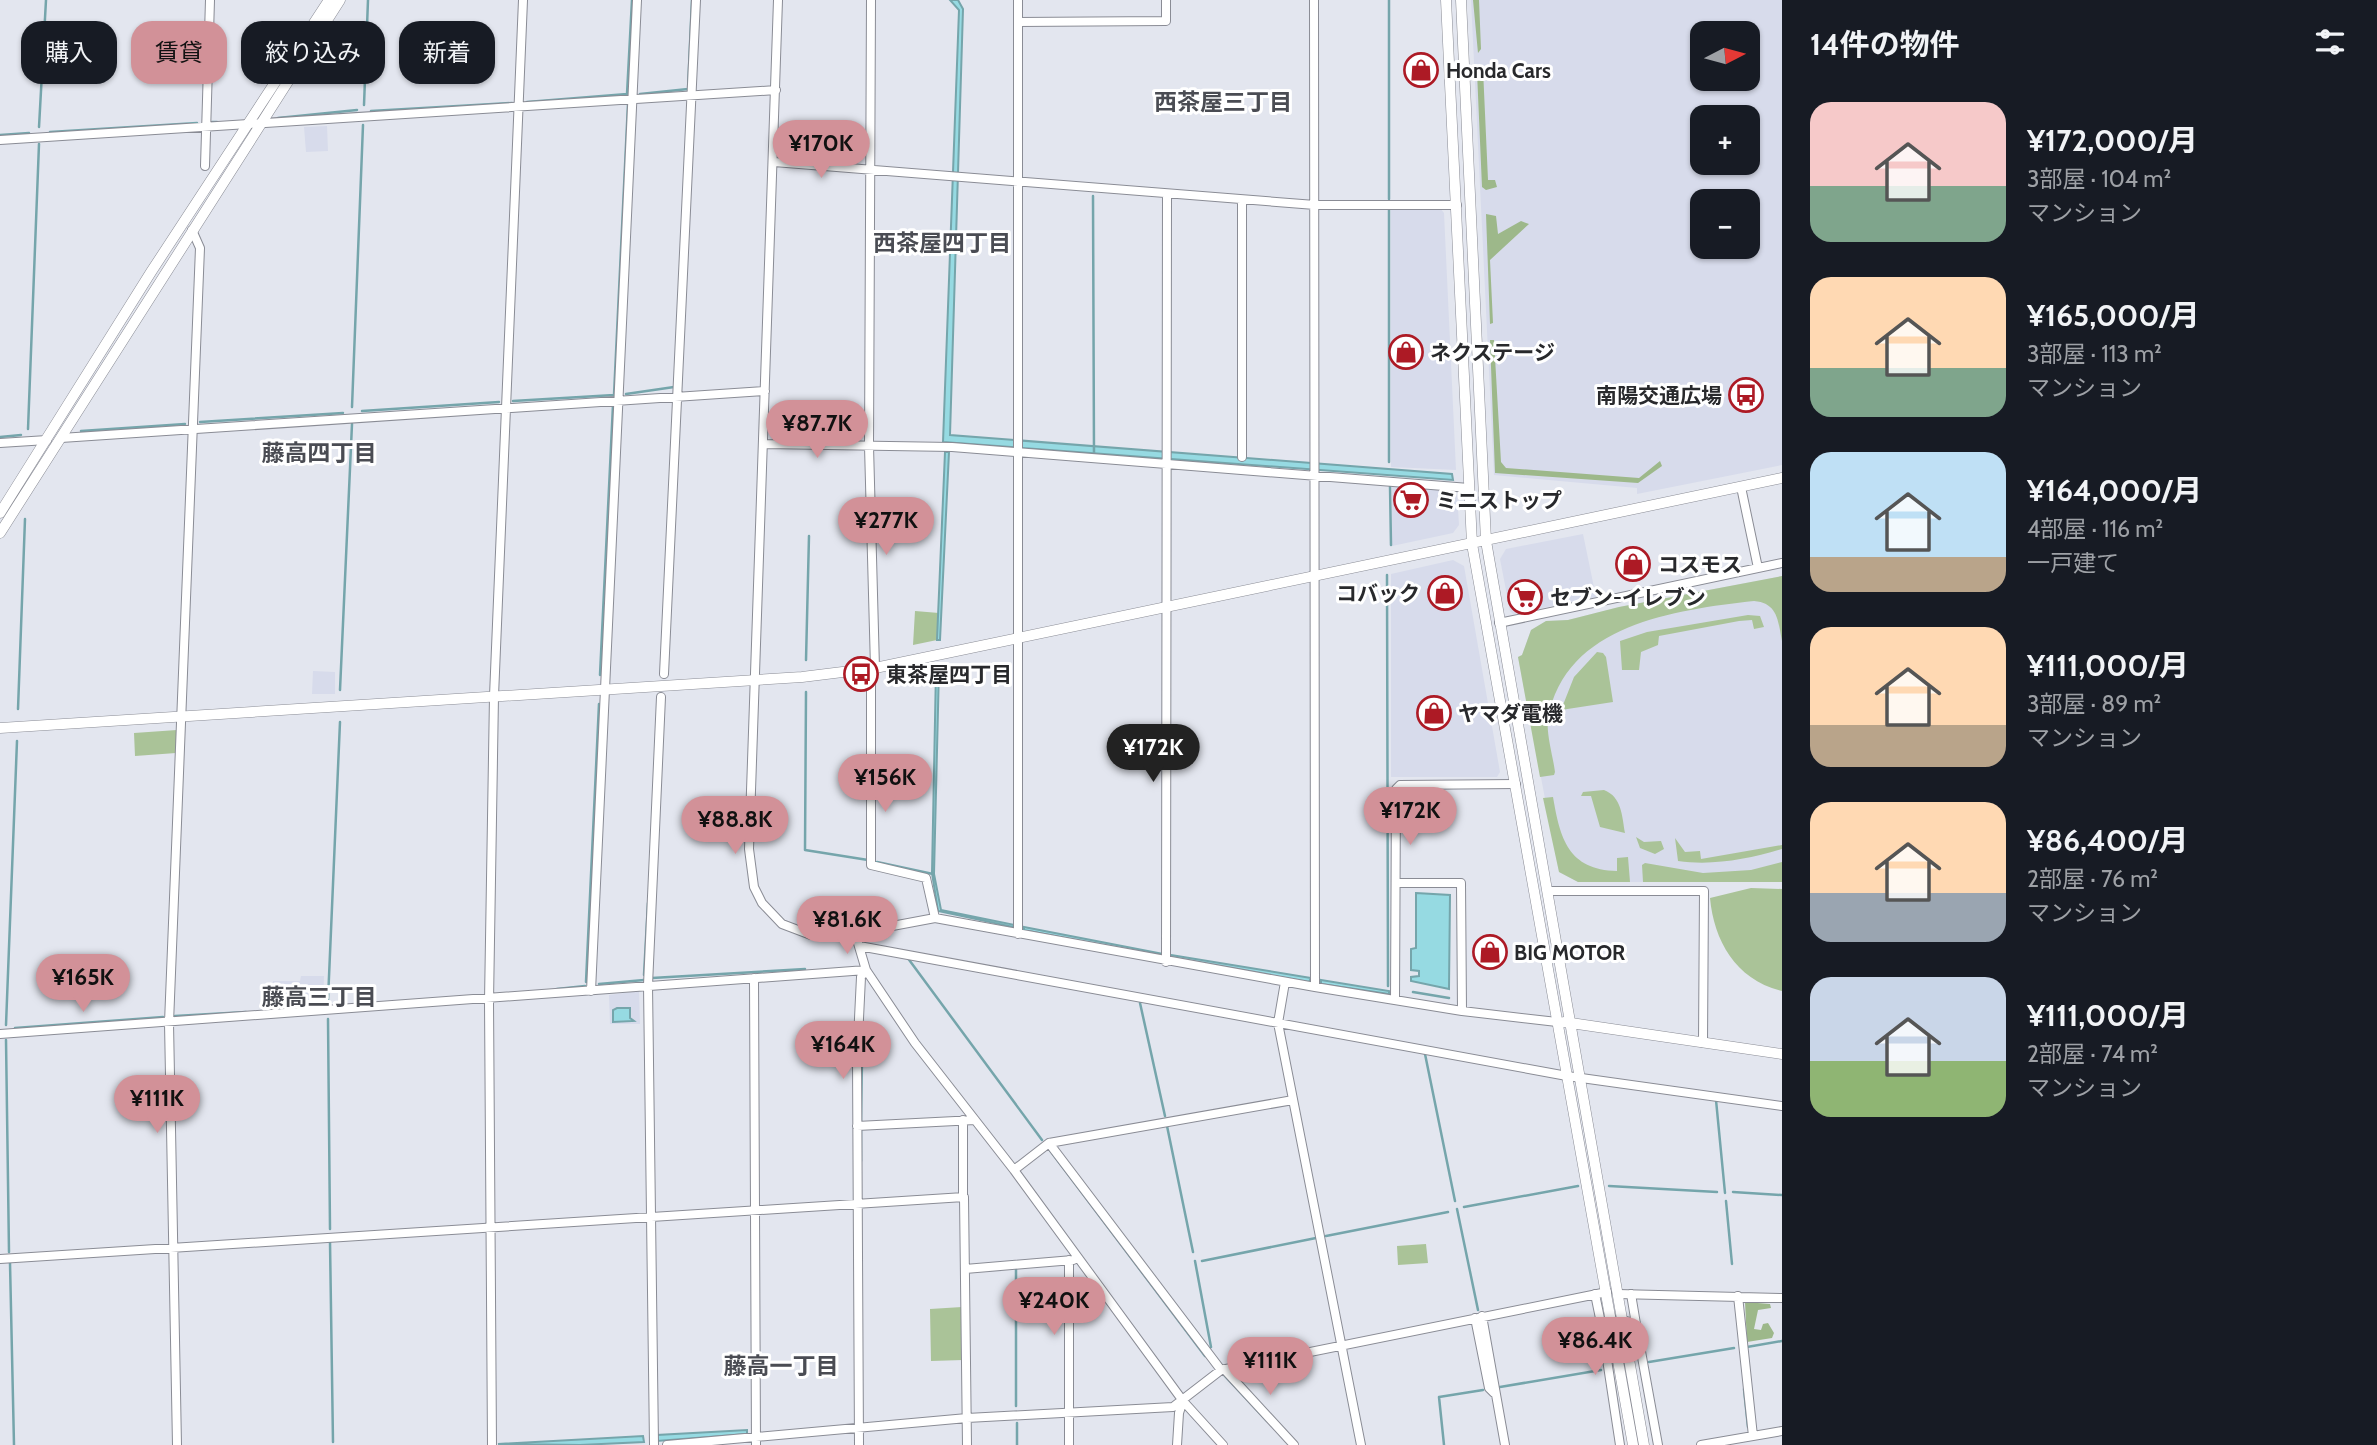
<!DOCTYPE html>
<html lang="ja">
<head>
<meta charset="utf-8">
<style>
  :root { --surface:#171b24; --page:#20242c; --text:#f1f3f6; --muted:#9ea1a6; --accent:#d29198 }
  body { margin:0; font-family:Cabin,"Noto Sans JP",sans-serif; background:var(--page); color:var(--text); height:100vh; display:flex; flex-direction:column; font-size:26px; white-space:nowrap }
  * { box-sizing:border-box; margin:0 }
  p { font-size:23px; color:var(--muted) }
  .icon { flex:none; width:38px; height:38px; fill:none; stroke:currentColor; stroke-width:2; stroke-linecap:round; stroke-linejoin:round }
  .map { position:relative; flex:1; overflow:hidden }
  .drawer { display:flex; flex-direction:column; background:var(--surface); width:595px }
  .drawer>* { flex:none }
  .top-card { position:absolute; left:21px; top:21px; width:665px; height:63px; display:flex; gap:14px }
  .needle { width:46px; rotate:84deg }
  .fabs { position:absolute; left:1690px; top:21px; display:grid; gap:14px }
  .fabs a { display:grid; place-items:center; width:70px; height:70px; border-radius:14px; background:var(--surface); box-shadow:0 2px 5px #0004; font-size:35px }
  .price { position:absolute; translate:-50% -60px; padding:0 16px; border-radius:24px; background:var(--accent); color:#111; font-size:23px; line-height:46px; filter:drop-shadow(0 2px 4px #0008) }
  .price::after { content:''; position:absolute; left:50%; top:42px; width:21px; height:16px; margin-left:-10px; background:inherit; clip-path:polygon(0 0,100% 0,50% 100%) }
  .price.on { background:#222; color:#fff }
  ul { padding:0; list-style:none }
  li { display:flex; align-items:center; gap:21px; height:175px; padding:0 28px }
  li span { display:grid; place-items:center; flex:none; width:196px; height:140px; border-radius:21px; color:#555 }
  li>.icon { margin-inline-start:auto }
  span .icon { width:84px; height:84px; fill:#fffc; stroke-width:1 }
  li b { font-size:30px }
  h2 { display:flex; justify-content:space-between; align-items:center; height:84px; padding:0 28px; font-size:30px }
  .pill { padding:0 24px; border-radius:21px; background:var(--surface); box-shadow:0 2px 5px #0004; font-size:24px; line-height:63px }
  .pill.on { background:var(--accent); color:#111 }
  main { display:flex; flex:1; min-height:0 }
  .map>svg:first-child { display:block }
</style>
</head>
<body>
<main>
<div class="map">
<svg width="1782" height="1445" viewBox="0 0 1782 1445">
  <rect width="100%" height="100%" fill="#e3e6ef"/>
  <path fill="#d7dbeb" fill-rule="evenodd" d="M1471 0H1782V465L1637 494V488L1494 475ZM1703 33H1748V79H1703ZM1703 117H1748V163H1703ZM1703 201H1748V247H1703Z
    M327 126 328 151 306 152 304 127Z
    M1440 208 1444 213 1456 470 1391 467V209Z
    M1392 485 1453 490 1457 493 1459 525 1453 533 1392 546Z
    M1583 534 1596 597 1513 614 1510 611 1500 559 1506 549Z
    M1453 560 1464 566 1500 772 1497 777H1391V574Z
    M1782 576V882H1578L1559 872 1518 657 1522 655 1531 630 1546 621 1568 620 1619 607Z
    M313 671 335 672V694H312Z
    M301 976H324L323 1004 273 1007V981H300Z
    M639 991 640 1024H610L609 995Z"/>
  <path fill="#aac398" d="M1782 576V641C1778 621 1778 603 1754 601 1675 610 1565 624 1548 719 1546 734 1553 756 1555 772L1554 775 1540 777 1518 657 1522 655 1531 630 1546 621 1568 620 1619 607Z
    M915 611 939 613 937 640 913 645Z
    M1748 615 1760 616 1764 627 1754 629 1752 620 1739 621 1659 636 1658 645 1641 652 1639 670H1622L1620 641 1647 632Z
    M1597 652 1603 653 1606 657 1613 702 1561 710 1574 677Z
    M177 730 176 753 135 756 134 733Z
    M1604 790C1622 797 1622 816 1625 833L1600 827 1591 796H1581L1583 792Z
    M1553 797C1560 838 1568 870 1617 871V858L1628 857 1630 882H1578L1559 872 1543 798Z
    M1636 837 1644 842 1661 841 1664 849 1655 854 1640 848Z
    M1675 838 1685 852 1700 851 1701 859 1782 845V849C1749 859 1713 866 1678 861Z
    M1782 862V882H1643L1642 865 1645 863 1703 873 1751 870Z
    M1751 888 1782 889V991C1736 980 1714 941 1710 898Z
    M1426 1244 1428 1263 1398 1265 1397 1246Z
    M962 1307 963 1360 931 1361 930 1309Z"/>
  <path fill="#9db88a" d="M1473 0H1479L1481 49 1478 53Z
    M1480 67 1483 69 1488 180H1495L1497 187 1486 190 1482 187 1477 72Z
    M1486 214 1496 216 1498 234 1521 221 1529 224 1490 260 1493 323 1490 324Z
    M1490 340H1494L1501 462 1506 468 1639 478 1660 461 1662 466 1638 483 1495 473Z
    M1745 1302 1770 1304 1771 1308 1758 1310 1754 1329 1761 1330 1763 1324 1768 1323 1774 1333 1772 1338 1747 1342Z"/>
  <path fill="#96dae2" stroke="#75a5ab" stroke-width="2" d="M950 0H958L963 9 950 435 1452 474 1453 480 943 442 959 10Z
    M945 452H949L940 640H937Z
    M939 668 934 874 941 910 1015 925 1013 927 938 911 932 873 936 669Z
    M1416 893 1450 895 1449 989 1411 981V977L1419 976V971L1411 970V949L1416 948Z
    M1024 927 1163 954 1161 957 1024 930Z
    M1171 955 1311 978 1309 982 1171 959Z
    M1321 980 1389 991V994L1321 984Z
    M617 1008H630V1018L634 1021 613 1022V1010Z
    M747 1430V1434L657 1441V1435Z
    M643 1436 644 1442 580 1445 498 1444Z"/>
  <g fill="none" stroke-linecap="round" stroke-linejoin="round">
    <path stroke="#75a5ab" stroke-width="2.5" d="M1389 0V199
      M640 94 688 89 692 0
      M527 102 627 94 632 0
      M364 105 368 0
      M371 111 512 103
      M278 118 357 110
      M212 122H217
      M39 127 46 0
      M50 132 197 123
      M0 135 29 133
      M1093 196 1094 453
      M1389 209V462
      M626 394 674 387
      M513 401 614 395 628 104
      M352 407 363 125
      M362 411 499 402
      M200 422 343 413
      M28 429 39 144
      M81 431 185 424
      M0 437 21 435
      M1390 486 1391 545
      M1387 575 1388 986
      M806 660 809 536
      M600 675 613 405
      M340 690 352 424
      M806 692 805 850 868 860
      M18 709 25 519
      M877 862 933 874
      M907 957 1042 1140
      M644 975 648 903
      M652 978 805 969
      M586 982 599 704
      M599 984 644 980
      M557 989 585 986
      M1413 992 1449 998
      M328 1000 340 722
      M1140 1003 1165 1116
      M175 1016 246 1012
      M328 1019 330 1229
      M6 1025 17 741
      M15 1028 163 1017
      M6 1040 9 1252
      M1425 1054 1455 1201
      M1716 1100 1725 1193
      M861 1122 862 1059
      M1167 1126 1193 1252
      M1049 1149 1205 1356
      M861 1161V1129
      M1609 1186 1717 1192
      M1733 1192 1782 1195
      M1726 1201 1732 1264
      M1464 1207 1578 1186
      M1457 1209 1478 1310
      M1326 1236 1448 1212
      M330 1242 333 1442
      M1195 1261 1211 1347
      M1202 1261 1316 1238
      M10 1263 14 1445
      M1016 1268V1406
      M1747 1347 1782 1341
      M1649 1362 1734 1348
      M1224 1375 1267 1421
      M1500 1387 1601 1370
      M1744 1389 1748 1427
      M1017 1445V1423
      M1444 1445 1439 1397 1483 1390"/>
    <g stroke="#8a8c95" stroke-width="10">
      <path id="minor" d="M778 0 749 849 754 887 762 903 782 924 811 935 855 933 935 918 1315 987 1462 1011 1557 1022
        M871 0 869 446 875 668 871 683V865L926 878 935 918
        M1018 0V934
        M1314 0 1315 987
        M1018 22 1166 21V0
        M0 140 776 90
        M774 162 1315 205H1457
        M205 166 210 0
        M61 438 765 391
        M0 443 47 440
        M765 444 952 447 1469 488
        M1242 457V200
        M1741 487 1758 568
        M1499 623 1782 563
        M664 674 696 0
        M1396 883H1461L1462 1011
        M1547 891H1704L1703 1043
        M855 933 866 970 915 1043 1014 1170 1183 1401 1223 1445
        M859 946 1567 1076 1782 1106
        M1166 962 1167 195
        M754 978 756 1445
        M1285 982 1278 1023 1361 1445
        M591 991 637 0
        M1395 1000 1396 789 1400 785 1516 784
        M0 1034 866 970
        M963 1120V1197
        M857 1126 975 1120
        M1049 1143 1221 1370
        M1014 1170 1049 1143 1293 1100
        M0 1259 964 1197 967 1445
        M1069 1260V1445
        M965 1269 1073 1260
        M1595 1294 1603 1333
        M1618 1294 1782 1298
        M1631 1294 1636 1324
        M1738 1296 1753 1436
        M1482 1316 1505 1445
        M1611 1317 1603 1333 1620 1445
        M1475 1318 1489 1388 1494 1393
        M1623 1320 1636 1324 1658 1445
        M1224 1369 1294 1445
        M177 1445 169 1023 200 248 192 230
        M492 1445 489 1001 494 696 523 0
        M654 1445 648 985 661 697
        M667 1445 967 1418 1173 1407 1221 1370 1607 1292
        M859 1445 857 1060 861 977 866 970
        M1177 1445 1179 1413 1183 1401
        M1701 1445 1782 1431"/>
    </g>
    <g stroke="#8a8c95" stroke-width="11">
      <path id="tertiary" d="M1446 0 1472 544 1633 1445
        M1461 0 1486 541 1644 1445
        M0 513 151 272 329 0
        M0 533 340 0
        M0 728 802 677 875 668 1782 478
        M1564 1022 1782 1054"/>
    </g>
    <use href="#minor" stroke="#fff" stroke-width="8"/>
    <use href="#tertiary" stroke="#fff" stroke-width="10"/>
  </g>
  <defs>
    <g id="shop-ring" transform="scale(1.75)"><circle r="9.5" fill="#fff" stroke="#ad1a25" stroke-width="1.5"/><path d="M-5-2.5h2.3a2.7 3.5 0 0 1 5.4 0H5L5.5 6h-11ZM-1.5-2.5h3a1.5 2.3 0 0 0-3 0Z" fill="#ad1a25"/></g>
    <g id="bus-ring" transform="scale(1.75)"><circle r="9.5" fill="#fff" stroke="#ad1a25" stroke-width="1.5"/><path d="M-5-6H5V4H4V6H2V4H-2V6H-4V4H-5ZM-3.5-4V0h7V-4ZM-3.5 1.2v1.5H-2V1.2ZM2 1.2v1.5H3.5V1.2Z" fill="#ad1a25"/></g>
    <g id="supermarket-ring" transform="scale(1.75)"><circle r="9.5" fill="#fff" stroke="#ad1a25" stroke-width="1.5"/><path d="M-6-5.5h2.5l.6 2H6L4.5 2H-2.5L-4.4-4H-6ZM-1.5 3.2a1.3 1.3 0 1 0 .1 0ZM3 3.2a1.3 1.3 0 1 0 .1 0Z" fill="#ad1a25"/></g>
  </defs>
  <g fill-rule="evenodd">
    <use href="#shop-ring" x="1421" y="70"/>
    <use href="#shop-ring" x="1406" y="352"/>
    <use href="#bus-ring" x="1746" y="395"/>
    <use href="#supermarket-ring" x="1411" y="500"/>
    <use href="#shop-ring" x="1633" y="564"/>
    <use href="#shop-ring" x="1445" y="593"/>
    <use href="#supermarket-ring" x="1525" y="597"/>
    <use href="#bus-ring" x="861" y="674"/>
    <use href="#shop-ring" x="1434" y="713"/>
    <use href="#shop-ring" x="1490" y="952"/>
  </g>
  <g text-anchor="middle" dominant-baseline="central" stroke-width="6" stroke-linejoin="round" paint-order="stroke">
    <g font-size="21" font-weight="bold" fill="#28292c" stroke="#fff" text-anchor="start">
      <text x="1446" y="70">Honda Cars</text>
      <text x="1430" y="352">ネクステージ</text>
      <text x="1722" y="395" text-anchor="end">南陽交通広場</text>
      <text x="1436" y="500">ミニストップ</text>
      <text x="1658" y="564">コスモス</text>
      <text x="1420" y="593" text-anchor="end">コバック</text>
      <text x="1550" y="597">セブン-イレブン</text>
      <text x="886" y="674">東茶屋四丁目</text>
      <text x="1458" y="713">ヤマダ電機</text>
      <text x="1514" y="952">BIG MOTOR</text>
    </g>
    <g font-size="23" font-weight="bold" fill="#4a4c53" stroke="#fff">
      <text x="1223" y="102">西茶屋三丁目</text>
      <text x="942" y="243">西茶屋四丁目</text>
      <text x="319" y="453">藤高四丁目</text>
      <text x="319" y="997">藤高三丁目</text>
      <text x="781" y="1366">藤高一丁目</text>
    </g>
  </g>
</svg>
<div class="fabs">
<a><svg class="needle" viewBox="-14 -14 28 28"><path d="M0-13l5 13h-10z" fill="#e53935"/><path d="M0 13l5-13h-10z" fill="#9ea1a6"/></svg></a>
<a>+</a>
<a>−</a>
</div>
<b class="price" style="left:821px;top:180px">¥170K</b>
<b class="price" style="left:817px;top:460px">¥87.7K</b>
<b class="price" style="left:886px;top:557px">¥277K</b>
<b class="price on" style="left:1153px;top:784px">¥172K</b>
<b class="price" style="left:885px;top:814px">¥156K</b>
<b class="price" style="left:1410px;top:847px">¥172K</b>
<b class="price" style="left:735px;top:856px">¥88.8K</b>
<b class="price" style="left:847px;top:956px">¥81.6K</b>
<b class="price" style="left:83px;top:1014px">¥165K</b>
<b class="price" style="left:843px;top:1081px">¥164K</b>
<b class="price" style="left:157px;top:1135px">¥111K</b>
<b class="price" style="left:1054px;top:1337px">¥240K</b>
<b class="price" style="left:1595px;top:1377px">¥86.4K</b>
<b class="price" style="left:1270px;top:1397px">¥111K</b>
<div class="top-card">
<a class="pill">購入</a>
<a class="pill on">賃貸</a>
<a class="pill">絞り込み</a>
<a class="pill">新着</a>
</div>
</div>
<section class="drawer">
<h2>14件の物件<svg class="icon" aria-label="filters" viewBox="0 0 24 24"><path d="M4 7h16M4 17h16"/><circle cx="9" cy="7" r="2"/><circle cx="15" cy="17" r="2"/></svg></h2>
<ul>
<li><span style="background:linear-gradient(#f6c9c9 60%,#7fa58c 0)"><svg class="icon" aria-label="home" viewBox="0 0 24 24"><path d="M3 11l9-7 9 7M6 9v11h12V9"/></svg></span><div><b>¥172,000/月</b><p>3部屋 · 104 m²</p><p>マンション</p></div></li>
<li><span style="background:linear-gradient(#ffd9b3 65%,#7fa58c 0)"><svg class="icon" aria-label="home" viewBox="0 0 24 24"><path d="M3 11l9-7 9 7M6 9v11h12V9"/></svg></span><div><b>¥165,000/月</b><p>3部屋 · 113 m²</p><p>マンション</p></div></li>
<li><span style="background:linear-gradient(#bfe0f5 75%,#b9a48a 0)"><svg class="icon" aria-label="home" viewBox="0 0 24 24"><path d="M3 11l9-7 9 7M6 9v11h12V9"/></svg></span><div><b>¥164,000/月</b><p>4部屋 · 116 m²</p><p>一戸建て</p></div></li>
<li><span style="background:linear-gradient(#ffd9b3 70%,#b9a48a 0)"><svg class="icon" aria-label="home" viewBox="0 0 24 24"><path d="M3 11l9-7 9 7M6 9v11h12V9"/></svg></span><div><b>¥111,000/月</b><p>3部屋 · 89 m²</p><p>マンション</p></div></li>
<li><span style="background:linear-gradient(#ffd9b3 65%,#9aa5b1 0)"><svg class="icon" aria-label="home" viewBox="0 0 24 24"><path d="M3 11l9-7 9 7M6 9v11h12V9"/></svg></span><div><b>¥86,400/月</b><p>2部屋 · 76 m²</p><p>マンション</p></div></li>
<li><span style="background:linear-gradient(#c9d6e8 60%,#8fb573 0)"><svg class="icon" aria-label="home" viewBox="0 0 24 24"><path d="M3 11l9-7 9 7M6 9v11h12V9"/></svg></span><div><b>¥111,000/月</b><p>2部屋 · 74 m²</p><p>マンション</p></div></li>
</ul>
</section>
</main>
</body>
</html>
